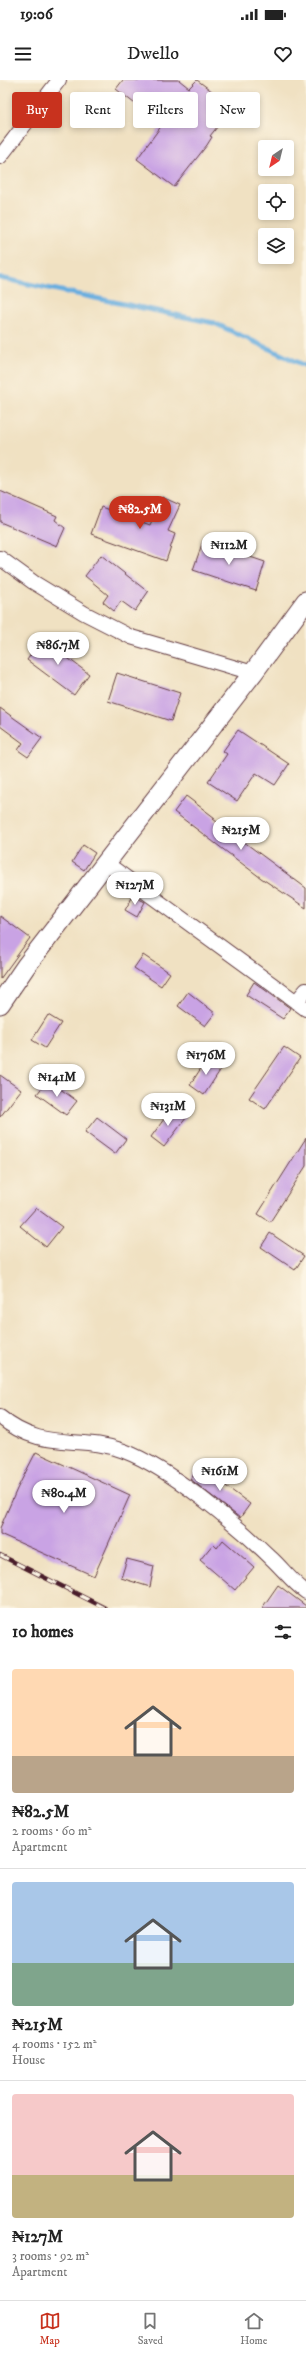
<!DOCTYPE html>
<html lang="en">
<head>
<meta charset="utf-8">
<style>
  :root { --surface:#fff; --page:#f6f6f6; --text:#222; --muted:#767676; --line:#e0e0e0; --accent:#c8321e }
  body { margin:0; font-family:"IM FELL DW Pica",serif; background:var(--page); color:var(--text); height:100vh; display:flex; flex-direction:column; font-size:15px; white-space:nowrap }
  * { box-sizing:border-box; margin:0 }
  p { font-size:13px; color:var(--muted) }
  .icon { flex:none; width:22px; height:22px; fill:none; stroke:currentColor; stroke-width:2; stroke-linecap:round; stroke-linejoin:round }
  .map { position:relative; height:1528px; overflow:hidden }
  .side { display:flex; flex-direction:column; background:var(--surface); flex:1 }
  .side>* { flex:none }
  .guide { position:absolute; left:12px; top:12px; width:282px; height:36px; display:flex; gap:8px }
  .needle { width:26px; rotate:215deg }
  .fabs { position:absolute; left:258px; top:60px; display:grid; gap:8px }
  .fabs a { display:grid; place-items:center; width:36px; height:36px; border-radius:4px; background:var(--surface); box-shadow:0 2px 6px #0003; font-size:20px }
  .price { position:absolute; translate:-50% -34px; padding:0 9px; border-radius:14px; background:#fff; color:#222; font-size:13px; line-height:26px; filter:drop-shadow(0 1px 2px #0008) }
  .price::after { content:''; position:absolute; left:50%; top:24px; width:12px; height:9px; margin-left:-6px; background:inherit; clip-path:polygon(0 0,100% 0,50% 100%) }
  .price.active { background:var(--accent); color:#fff }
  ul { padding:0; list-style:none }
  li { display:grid; align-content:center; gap:8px; height:212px; padding:0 12px }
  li+li { border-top:1px solid var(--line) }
  li span { display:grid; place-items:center; height:124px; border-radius:4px; color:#555 }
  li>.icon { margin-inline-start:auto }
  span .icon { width:72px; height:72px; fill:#fffc; stroke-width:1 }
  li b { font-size:17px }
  h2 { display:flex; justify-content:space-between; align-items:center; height:48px; padding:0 12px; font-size:17px }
  .chip { padding:0 14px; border-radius:4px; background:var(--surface); box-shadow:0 2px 6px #0003; font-size:14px; line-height:36px }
  .chip.active { background:var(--accent); color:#fff }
  .status { display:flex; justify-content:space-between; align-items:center; height:28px; padding:0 20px; background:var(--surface); direction:ltr }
  .status svg { height:11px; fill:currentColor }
  header { display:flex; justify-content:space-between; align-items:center; height:52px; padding:0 12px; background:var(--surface); font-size:18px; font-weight:600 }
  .tabs { display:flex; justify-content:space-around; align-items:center; height:56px; border-top:1px solid var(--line); background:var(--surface); font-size:11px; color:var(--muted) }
  .tabs a { display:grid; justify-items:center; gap:2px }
  .tabs .active { color:var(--accent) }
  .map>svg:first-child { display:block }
</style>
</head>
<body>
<div class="status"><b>19:06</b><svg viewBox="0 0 49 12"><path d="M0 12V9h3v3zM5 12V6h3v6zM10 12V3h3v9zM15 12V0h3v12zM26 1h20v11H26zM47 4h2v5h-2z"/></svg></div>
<header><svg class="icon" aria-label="menu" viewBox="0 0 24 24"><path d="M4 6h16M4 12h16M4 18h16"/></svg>Dwello<svg class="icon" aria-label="heart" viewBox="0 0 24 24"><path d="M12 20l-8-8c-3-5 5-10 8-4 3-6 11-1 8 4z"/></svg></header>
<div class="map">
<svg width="306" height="1528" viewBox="0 0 306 1528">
  <rect width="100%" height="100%" fill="#fcf5e5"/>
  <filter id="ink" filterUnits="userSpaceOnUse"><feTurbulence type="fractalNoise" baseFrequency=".025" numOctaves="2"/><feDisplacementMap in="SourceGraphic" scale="8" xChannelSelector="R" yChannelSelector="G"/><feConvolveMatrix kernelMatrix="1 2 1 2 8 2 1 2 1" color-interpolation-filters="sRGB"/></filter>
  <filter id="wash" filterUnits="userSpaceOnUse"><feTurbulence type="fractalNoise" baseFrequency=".012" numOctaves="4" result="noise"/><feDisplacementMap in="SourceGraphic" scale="16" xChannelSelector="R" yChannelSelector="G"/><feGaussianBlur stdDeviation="0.9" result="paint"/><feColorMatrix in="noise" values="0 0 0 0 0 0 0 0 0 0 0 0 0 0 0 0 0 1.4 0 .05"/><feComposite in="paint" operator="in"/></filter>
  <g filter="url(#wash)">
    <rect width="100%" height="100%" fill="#f0e1c2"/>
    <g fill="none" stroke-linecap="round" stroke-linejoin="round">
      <path stroke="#69aedf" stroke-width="5" d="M0 198 214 243 306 286"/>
    </g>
    <g id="blocks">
      <path fill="#c9a3e4" d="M123 0H179L189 8 197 0 233 27 210 56 212 57 207 65 174 107 137 79 162 45 116 9Z
        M0 411 57 436 55 440 65 448 57 466 0 442Z
        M162 417 180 425 168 451 175 454 166 481 91 454 101 427 150 445Z
        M203 461 265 482 256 511 193 490Z
        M101 475 148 512 135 531 121 521 114 531 103 522 108 515 85 496Z
        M42 559 55 569 61 560 71 567 65 576 89 594 74 615 27 580Z
        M117 593 180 613 171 641 108 621Z
        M0 628 42 658 28 677 18 670 23 663 0 646Z
        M238 650 289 684 275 705 256 693 237 721 208 702 227 674 223 671Z
        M186 716 215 738 213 739 306 808V828L261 798 174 732Z
        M83 765 95 773 84 790 72 782Z
        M133 816 145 822 137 837 125 830Z
        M0 836 30 858 0 899Z
        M143 875 170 893 161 906 134 888Z
        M254 902 290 928 283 939 246 915Z
        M188 912 215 933 205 946 178 926Z
        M48 935 61 943 45 968 32 960Z
        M284 967 300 978 265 1029 249 1018Z
        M209 976 223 986 204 1015 190 1005Z
        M0 995 21 1010 0 1037Z
        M48 1000 77 1021 66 1035 37 1014Z
        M172 1028 186 1038 164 1067 151 1057Z
        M97 1037 126 1059 115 1074 85 1052Z
        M306 1058V1086L270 1142 258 1134Z
        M36 1128 62 1147 46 1167 20 1146Z
        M270 1153 304 1176 295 1190 261 1167Z
        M36 1372 130 1415 94 1496 0 1454V1448L17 1409Z
        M199 1386 250 1424 240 1438 190 1399Z
        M223 1460 254 1487 235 1510 200 1480 213 1464 217 1468Z
        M127 1479 154 1486 150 1507 121 1498Z
        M278 1505 306 1526V1528H262Z"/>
    </g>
  </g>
  <g filter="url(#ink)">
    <use href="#blocks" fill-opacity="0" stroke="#633c42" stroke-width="1"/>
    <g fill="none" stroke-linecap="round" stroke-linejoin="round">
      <g stroke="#633c42" stroke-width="16">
        <path id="street" d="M0 77 59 0
          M0 478 33 502 84 533 131 557 253 593
          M106 783 306 929
          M296 922 306 910
          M0 1337C43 1373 79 1354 124 1371 171 1389 235 1443 271 1478 283 1489 293 1503 306 1512"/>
      </g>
      <g stroke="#633c42" stroke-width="21">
        <path id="secondary" d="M0 924 26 886 253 593 306 521"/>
      </g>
      <use href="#street" stroke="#fff" stroke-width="14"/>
      <use href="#secondary" stroke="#fff" stroke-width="19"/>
      <g stroke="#4a1f2b" stroke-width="4.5">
        <path id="rail" d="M0 1475 105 1528"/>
      </g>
      <use href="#rail" stroke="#fcf5e5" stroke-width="3" stroke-dasharray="9" stroke-linecap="butt"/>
    </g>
  </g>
</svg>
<div class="fabs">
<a><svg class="needle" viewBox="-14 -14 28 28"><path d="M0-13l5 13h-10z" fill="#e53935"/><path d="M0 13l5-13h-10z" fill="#767676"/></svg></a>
<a><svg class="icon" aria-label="locate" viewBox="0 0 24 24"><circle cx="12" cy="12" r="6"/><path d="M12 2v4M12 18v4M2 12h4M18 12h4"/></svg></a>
<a><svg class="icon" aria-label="layers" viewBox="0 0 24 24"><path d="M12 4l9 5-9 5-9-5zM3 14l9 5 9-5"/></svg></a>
</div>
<b class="price active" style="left:140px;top:450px">₦82.5M</b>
<b class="price" style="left:229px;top:486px">₦112M</b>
<b class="price" style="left:58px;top:586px">₦86.7M</b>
<b class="price" style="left:241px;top:771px">₦215M</b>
<b class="price" style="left:135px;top:826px">₦127M</b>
<b class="price" style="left:206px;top:996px">₦176M</b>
<b class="price" style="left:57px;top:1018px">₦141M</b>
<b class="price" style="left:168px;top:1047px">₦131M</b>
<b class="price" style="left:220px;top:1412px">₦161M</b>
<b class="price" style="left:64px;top:1434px">₦80.4M</b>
<div class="guide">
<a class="chip active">Buy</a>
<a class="chip">Rent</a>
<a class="chip">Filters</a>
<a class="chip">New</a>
</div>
</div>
<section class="side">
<h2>10 homes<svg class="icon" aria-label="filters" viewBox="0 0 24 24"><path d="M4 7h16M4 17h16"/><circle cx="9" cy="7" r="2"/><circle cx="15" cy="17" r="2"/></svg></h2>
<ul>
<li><span style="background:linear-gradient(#ffd9b3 70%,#b9a48a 0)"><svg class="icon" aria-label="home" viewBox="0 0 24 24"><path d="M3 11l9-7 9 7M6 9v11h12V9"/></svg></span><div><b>₦82.5M</b><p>2 rooms · 60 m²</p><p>Apartment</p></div></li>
<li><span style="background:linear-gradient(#a9c7e8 65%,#7fa58c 0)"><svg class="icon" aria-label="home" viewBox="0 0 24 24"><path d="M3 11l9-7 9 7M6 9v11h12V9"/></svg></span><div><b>₦215M</b><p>4 rooms · 152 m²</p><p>House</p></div></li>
<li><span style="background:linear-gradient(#f6c9c9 65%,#c2b280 0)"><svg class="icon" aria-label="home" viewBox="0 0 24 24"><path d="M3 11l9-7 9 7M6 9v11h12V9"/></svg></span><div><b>₦127M</b><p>3 rooms · 92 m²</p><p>Apartment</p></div></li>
</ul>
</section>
<nav class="tabs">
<a class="active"><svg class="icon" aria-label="map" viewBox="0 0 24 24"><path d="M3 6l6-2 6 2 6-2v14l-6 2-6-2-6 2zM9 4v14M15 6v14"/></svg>Map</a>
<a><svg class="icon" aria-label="saved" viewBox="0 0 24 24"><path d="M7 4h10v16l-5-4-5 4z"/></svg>Saved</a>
<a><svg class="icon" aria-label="home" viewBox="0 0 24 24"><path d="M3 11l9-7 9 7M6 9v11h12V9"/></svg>Home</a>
</nav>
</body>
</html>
